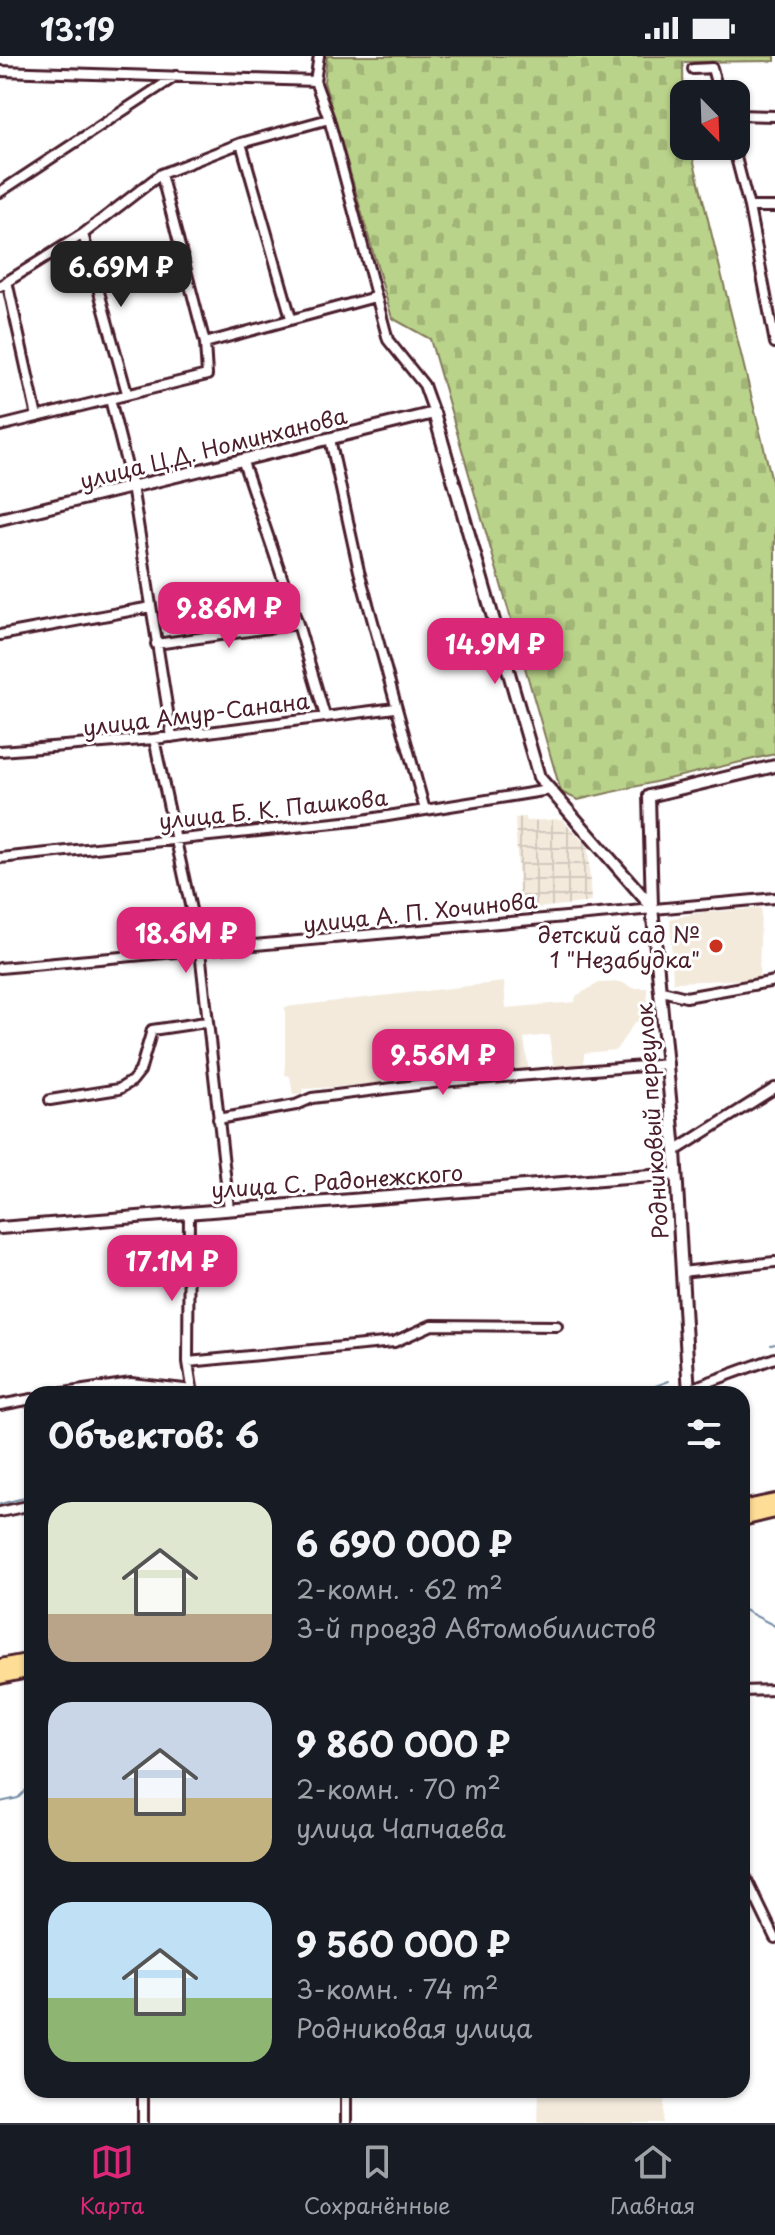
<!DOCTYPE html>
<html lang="ru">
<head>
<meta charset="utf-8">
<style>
  :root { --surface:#171b24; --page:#242831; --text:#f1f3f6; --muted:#9ea1a6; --line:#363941; --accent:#db2777 }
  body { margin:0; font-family:"Playpen Sans",sans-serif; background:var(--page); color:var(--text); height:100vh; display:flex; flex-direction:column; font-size:30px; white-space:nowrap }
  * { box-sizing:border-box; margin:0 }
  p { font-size:26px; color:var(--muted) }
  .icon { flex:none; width:44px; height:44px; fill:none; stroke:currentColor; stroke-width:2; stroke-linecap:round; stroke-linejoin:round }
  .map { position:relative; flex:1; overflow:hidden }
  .side { position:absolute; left:24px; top:1330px; width:726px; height:712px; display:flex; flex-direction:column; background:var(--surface); border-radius:24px; box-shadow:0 2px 6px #0004 }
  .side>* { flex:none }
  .needle { width:52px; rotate:157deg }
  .buttons { position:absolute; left:670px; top:24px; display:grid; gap:16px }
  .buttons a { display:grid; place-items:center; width:80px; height:80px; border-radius:16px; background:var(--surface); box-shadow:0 2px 6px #0004; font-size:40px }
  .price { position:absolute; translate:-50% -68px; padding:0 18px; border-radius:16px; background:var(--accent); color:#fff; font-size:26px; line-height:52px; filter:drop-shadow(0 2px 4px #0008) }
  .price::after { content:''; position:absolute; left:50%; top:48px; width:24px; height:18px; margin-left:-12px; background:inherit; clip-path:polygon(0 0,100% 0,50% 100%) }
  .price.active { background:#222; color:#fff }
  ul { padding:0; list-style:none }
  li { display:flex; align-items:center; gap:24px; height:200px; padding:0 24px }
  li span { display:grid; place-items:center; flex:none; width:224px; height:160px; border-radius:24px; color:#555 }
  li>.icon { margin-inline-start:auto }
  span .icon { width:96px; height:96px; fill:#fffc; stroke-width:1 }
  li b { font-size:34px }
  h2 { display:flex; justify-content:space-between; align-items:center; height:96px; padding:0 24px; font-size:34px }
  .status { display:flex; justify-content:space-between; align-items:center; height:56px; padding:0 40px; background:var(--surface); direction:ltr }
  .status svg { height:22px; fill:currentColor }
  .tabs { display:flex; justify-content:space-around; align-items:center; height:112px; border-top:2px solid var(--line); background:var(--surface); font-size:22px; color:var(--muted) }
  .tabs a { display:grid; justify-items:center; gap:4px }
  .tabs .active { color:var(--accent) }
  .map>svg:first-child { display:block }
</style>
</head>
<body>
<div class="status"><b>13:19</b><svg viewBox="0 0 49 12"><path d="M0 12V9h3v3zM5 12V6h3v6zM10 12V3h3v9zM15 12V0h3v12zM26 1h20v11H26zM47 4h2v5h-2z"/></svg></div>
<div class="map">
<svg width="775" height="2067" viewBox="0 0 775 2067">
  <defs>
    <pattern id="industrial-grid" width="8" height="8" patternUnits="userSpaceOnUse" patternTransform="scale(2)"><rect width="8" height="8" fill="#f3eadc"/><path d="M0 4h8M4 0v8" fill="none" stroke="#d2c8bd"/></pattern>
    <pattern id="cemetery-stones" width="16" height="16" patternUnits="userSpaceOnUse" patternTransform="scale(2)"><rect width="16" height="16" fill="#bad38a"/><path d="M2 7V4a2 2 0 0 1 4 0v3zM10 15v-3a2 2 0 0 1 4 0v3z" fill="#a1b577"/></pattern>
  </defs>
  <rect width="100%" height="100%" fill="#fff"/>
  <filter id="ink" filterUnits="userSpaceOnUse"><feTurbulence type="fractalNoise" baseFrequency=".0125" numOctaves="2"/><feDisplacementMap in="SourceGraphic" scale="16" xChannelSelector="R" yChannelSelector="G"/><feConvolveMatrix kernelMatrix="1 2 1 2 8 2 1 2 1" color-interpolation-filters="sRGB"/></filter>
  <g filter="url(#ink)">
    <path fill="#f3eadc" d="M761 852 759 923 673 926 670 863 697 857Z
      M504 926 506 952 575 946 576 940 599 927 621 926 633 932H647L648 964 635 966 616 994 584 997V1009L554 1014 549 979 524 982 529 1016 412 1026V1021H404L403 1027 303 1033 302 1038 293 1039 290 1020 285 1019V951Z
      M539 2034H665L663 2067H538Z"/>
    <path fill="url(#industrial-grid)" d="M525 761 526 765 562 763 588 791 591 846 520 854 515 762Z"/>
    <path fill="url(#cemetery-stones)" stroke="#82795a" stroke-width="2" d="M327 0H775V5L683 6 684 90H690L775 437V698L578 744 561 736 430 283 392 262 324 26Z"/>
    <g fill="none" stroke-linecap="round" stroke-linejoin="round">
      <path stroke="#768ea5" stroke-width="2" d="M771 1289 775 1288
        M574 1338 637 1337 669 1325
        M0 1448 32 1440
        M742 1553 775 1570
        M0 1746 18 1742 32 1728"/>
      <g stroke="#4a1f2b" stroke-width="14">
        <path id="minor" d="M319 0 315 25 329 63 388 284 424 329 434 357
          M693 13 712 12 719 38
          M0 15 315 25
          M736 59 775 60
          M241 87 291 262
          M733 90 749 151 775 287
          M161 118 205 287
          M0 136 176 20
          M749 151H775
          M83 178 127 337
          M7 225 37 361
          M0 230 83 178 161 118 241 87 329 63
          M110 343 132 430 172 681
          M0 370 207 319 205 287 375 241
          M330 383 359 515 425 754
          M243 406 298 568 325 660
          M0 579 151 551
          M156 588 298 568
          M154 683 200 895 229 1153
          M0 695 154 683 395 652
          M0 802 363 764 549 734
          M0 912 775 842
          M662 935 686 941 775 925
          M50 1044 119 1033 132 1025 140 1015 152 974 206 966
          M218 1063 296 1049 312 1042 441 1026 668 1008
          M675 1095 775 1032
          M189 1156 188 1306 193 1338
          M681 1216 775 1206
          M188 1306 394 1286 432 1269 557 1270
          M687 1334 775 1302
          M57 1338 131 1327 193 1334
          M0 1349 32 1343
          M0 1456 32 1449
          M742 1635 775 1634
          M742 1814 775 1882
          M143 2034V2067
          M346 2067V2034"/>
      </g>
      <g stroke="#4a1f2b" stroke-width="16">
        <path id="tertiary" d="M0 463 434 357 539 721 652 851
          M0 1172 676 1118
          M689 1338 675 1095 652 851 649 740 775 710"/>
      </g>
      <g stroke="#4a1f2b" stroke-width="18">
        <path id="primary" d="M742 1452 775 1445
          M742 1463 775 1455
          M0 1610 32 1604
          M0 1621 32 1614"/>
      </g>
      <use href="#minor" stroke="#fff" stroke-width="8"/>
      <use href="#tertiary" stroke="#fff" stroke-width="10"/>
      <use href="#primary" stroke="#fedd96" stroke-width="12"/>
    </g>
  </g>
  <circle fill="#c8321e" stroke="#fff" stroke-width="3" cx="716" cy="890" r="8"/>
  <g text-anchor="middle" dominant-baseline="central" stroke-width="6" stroke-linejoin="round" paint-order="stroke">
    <g font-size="22" fill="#4a1f2b" stroke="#fff">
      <text transform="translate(213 391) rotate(-14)">улица Ц.Д. Номинханова</text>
      <text transform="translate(196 657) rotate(-7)">улица Амур-Санана</text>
      <text transform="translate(273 752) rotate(-6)">улица Б. К. Пашкова</text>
      <text transform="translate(420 855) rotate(-6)">улица А. П. Хочинова</text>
      <text transform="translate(651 1065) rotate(-94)">Родниковый переулок</text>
      <text transform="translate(337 1124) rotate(-4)">улица С. Радонежского</text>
    </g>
    <g font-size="22" fill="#4a1f2b" stroke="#fff" text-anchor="end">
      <text x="700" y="877">детский сад №<tspan x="700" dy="25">1 "Незабудка"</tspan></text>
    </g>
  </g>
</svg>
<div class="buttons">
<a><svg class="needle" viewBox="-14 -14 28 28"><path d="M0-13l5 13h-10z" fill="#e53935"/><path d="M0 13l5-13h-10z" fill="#9ea1a6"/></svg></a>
</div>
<b class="price active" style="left:121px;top:253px">6.69M ₽</b>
<b class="price" style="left:229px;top:594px">9.86M ₽</b>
<b class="price" style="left:495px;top:630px">14.9M ₽</b>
<b class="price" style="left:186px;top:919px">18.6M ₽</b>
<b class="price" style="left:443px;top:1041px">9.56M ₽</b>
<b class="price" style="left:172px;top:1247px">17.1M ₽</b>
<section class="side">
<h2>Объектов: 6<svg class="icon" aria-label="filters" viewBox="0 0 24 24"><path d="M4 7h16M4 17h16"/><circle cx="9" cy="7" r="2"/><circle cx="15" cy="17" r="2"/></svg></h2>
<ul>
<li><span style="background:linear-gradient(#dfe7d0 70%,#b9a48a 0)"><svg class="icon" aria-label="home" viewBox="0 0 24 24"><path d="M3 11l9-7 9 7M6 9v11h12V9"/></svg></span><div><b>6 690 000 ₽</b><p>2-комн. · 62 m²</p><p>3-й проезд Автомобилистов</p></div></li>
<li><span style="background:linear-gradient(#c9d6e8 60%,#c2b280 0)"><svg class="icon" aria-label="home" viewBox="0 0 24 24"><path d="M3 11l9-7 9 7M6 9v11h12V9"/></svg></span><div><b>9 860 000 ₽</b><p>2-комн. · 70 m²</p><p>улица Чапчаева</p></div></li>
<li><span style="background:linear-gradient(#bfe0f5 60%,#8fb573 0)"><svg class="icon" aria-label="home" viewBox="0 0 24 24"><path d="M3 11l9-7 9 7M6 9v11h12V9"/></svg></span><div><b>9 560 000 ₽</b><p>3-комн. · 74 m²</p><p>Родниковая улица</p></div></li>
</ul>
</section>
</div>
<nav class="tabs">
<a class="active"><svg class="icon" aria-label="map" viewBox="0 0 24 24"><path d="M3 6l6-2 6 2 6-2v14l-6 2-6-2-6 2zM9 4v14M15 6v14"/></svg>Карта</a>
<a><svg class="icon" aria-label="saved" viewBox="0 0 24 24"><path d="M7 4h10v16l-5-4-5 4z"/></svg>Сохранённые</a>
<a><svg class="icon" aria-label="home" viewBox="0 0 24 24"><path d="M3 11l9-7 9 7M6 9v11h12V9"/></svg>Главная</a>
</nav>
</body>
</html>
